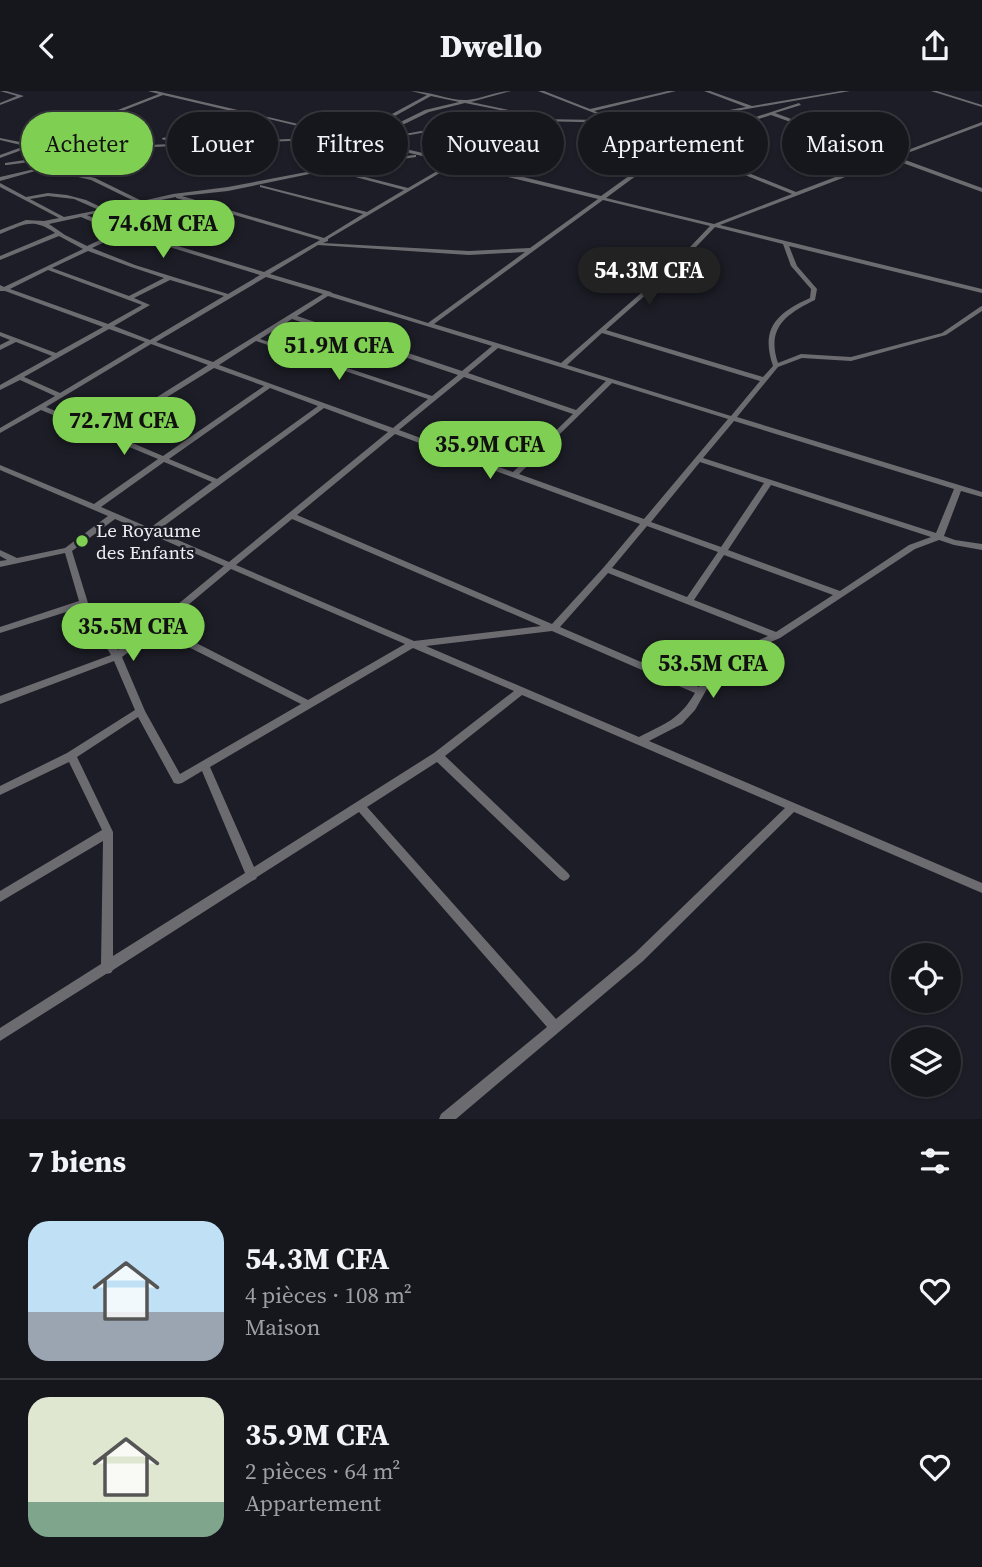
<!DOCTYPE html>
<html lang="fr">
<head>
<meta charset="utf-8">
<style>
  :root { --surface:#16161d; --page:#1f1f26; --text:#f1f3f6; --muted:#9e9fa4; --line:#35353b; --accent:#7fd052 }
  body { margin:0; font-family:"Source Serif 4",serif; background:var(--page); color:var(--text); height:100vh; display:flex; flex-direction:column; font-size:26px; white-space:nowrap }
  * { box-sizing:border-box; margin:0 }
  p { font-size:23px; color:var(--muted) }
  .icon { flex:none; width:38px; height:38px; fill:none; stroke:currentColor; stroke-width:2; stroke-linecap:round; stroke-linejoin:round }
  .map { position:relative; height:1028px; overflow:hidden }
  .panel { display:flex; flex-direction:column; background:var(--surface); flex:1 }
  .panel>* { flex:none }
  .top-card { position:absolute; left:21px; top:21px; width:942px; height:63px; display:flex; gap:14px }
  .fabs { position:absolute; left:891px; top:852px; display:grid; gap:14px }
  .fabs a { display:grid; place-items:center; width:70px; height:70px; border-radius:50%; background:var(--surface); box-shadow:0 2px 5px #0004,0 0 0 2px var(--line); font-size:35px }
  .price { position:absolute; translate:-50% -60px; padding:0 16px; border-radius:24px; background:var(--accent); color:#111; font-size:23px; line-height:46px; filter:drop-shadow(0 2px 4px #0008) }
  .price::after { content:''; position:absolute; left:50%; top:42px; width:21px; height:16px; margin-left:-10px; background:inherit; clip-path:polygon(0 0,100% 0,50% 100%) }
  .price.on { background:#222; color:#fff }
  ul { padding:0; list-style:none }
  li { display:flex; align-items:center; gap:21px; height:175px; padding:0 28px }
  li+li { border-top:2px solid var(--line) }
  li span { display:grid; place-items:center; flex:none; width:196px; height:140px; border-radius:21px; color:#555 }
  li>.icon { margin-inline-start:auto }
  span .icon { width:84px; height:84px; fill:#fffc; stroke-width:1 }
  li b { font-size:30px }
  h2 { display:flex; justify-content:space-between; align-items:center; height:84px; padding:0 28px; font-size:30px }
  .pill { padding:0 24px; border-radius:32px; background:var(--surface); box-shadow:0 2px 5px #0004,0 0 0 2px var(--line); font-size:24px; line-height:63px }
  .pill.on { background:var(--accent); color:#111 }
  header { display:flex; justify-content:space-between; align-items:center; height:91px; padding:0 28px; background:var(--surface); font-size:32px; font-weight:800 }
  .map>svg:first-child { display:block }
</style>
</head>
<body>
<header><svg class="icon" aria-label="back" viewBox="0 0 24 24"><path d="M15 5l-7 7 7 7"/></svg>Dwello<svg class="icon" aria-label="share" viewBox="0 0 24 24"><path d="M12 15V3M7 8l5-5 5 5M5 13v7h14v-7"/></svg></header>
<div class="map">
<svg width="982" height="1028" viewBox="0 0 982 1028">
  <rect width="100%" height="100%" fill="#1d1d27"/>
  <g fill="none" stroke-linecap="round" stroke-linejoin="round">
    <path fill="#6b6b70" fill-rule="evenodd" d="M0 0H6L24 5 0 14V12L17 5Z
      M148 0H156L453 69 492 37H486L466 34 410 44 364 47 362 46 364 45 410 42 466 32 486 35 537 28 668 30 746 16 704 0H710L752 15 841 0H850L668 32H623L675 52 799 12 801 14 775 22 892 65 982 31V34L897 66 982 97V101L892 68 720 134 982 198V202L789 155 797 175 817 198 815 209C786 223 766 237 778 272L801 263 851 266 942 242 980 216 982 215V220L946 244 851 270 802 267 778 276 737 326 982 401V406L961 400 944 445 955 449 982 453V459L954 454 939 449 915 458 780 547 752 559 716 582 695 619 682 633 649 650 982 792V802L794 721 643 870 456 1028H439L441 1023 547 936 359 721 257 786 256 788 252 790 113 879 111 882 106 883 0 950V937L101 873 103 750 0 811V800L102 739 69 671 0 704V695L67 662 135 619 114 570 0 613V605L111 564 82 516 0 542V536L79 510 65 462 0 476V470L7 469 0 465V459L17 467 65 457 108 425 0 379V374L94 413 158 368 41 319 0 342V337L55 305 20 289 0 299V294L52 265 16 251 0 259V254L10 249 0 245V241L56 262 103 236 5 200H0V194L4 196 83 158 59 145 0 169V165L55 142C32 126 24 134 0 143V139L26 129 44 130 59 127 0 96V92L26 106 48 102 67 104 86 109 105 118 136 111 91 89 61 82 59 79H39L0 90V86L39 77 57 76 53 68 7 74H5V72L99 58 52 60 30 56 0 67V64L25 55 0 49V47L30 53 159 3ZM163 4 266 28 162 47V48L164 49 267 30 269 28 451 72 408 97 334 78 416 66V64H414L354 72 228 96 173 103 142 110 95 87 65 80 57 67 105 60 107 58 336 48 338 47 336 46 52 58 35 54ZM771 24 888 66 796 101 679 54ZM537 30 623 32 621 34 672 54 601 105 458 70 497 36ZM675 56 792 103 714 133 606 107ZM455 73 598 108 530 157 469 160 323 152 328 150V148ZM329 79 404 99 367 121 260 94V96L363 123 324 147 182 105 228 100ZM48 105 74 108 99 119 64 126 30 108ZM176 106V107L320 149 264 181 128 140V138C114 138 100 130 87 124ZM603 109 710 135 672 175 561 272 500 253 434 233ZM81 126 102 135 119 140 87 155 65 144 49 133ZM715 136 783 153 791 175 811 198 810 207C777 222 760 237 773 275L763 286 606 239 676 177ZM124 142 260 184 228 203 135 174 92 157ZM318 154 469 164 525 161 428 232 332 202 331 201 270 183ZM88 160 131 176 164 187 129 205 52 177ZM48 179 142 214 108 233 10 198ZM266 186 323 203 213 271 156 251ZM170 189 224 205 150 249 114 235 150 214 134 207ZM328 205 492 255 462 280 297 225ZM292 228 458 284 432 305 260 248ZM109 238 145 251 60 302 24 286ZM602 242 760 290 731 325 567 274ZM256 250 428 308 393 337 219 274ZM151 253 208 274 103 340 46 316ZM498 257 606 290 576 319 468 282ZM214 277 264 295 163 365 109 342ZM464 286 573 323 513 381 399 339ZM612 292 728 328 644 428 519 383ZM270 297 318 315 217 388 169 368ZM324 317 388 341 229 471 157 440ZM734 330 954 398 936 442 703 367ZM395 343 640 433 604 476 552 533 297 424ZM164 371 212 391 150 437 101 416ZM700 371 764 392 721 456 651 431ZM771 394 931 446 909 454 840 500 728 459ZM115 428 224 475 142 543 118 559 88 512 72 460ZM292 428 541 535 414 550 236 474ZM647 435 718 461 687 506 612 477ZM724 464 833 504 776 541 694 509ZM231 478 405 553 308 609 163 535ZM608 482 768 545 746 555 710 578 699 596 560 536ZM157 540 301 613 180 683 145 620 122 566ZM552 540 695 602C679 629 666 632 639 646L426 555ZM413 557 514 600 434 662 254 776 210 676ZM522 604 785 717 635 862 556 928 367 716 437 671 560 788 564 790 568 788 570 785 568 782 445 665ZM138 626 174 692 178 693 182 692 202 680 245 782 113 865V741L77 666Z
      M411 0C429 0 451 10 467 9 482 8 496 0 511 0L471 11 541 26 539 27 465 12 429 21 384 43H380V41L425 19 459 11 431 5 359 45H355V43L427 4Z
      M538 0H544L590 18 668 0H676L594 20 609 25 607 27Z
      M931 0H937L982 14V16Z"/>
  </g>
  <circle fill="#7fd052" stroke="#1d1d27" stroke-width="2.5" cx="82" cy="450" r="7"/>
  <g text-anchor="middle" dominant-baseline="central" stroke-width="5" stroke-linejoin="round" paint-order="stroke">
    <g font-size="19" fill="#edeef4" stroke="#1d1d27" text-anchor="start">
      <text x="96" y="439">Le Royaume<tspan x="96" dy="22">des Enfants</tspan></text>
    </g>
  </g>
</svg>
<div class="fabs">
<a><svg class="icon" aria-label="locate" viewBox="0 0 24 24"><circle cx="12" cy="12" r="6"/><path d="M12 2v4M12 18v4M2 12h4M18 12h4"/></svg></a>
<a><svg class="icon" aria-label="layers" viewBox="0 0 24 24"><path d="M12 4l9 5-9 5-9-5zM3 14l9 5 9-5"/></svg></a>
</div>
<b class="price" style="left:163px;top:169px">74.6M CFA</b>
<b class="price on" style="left:649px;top:216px">54.3M CFA</b>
<b class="price" style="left:339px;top:291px">51.9M CFA</b>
<b class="price" style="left:124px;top:366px">72.7M CFA</b>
<b class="price" style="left:490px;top:390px">35.9M CFA</b>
<b class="price" style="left:133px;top:572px">35.5M CFA</b>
<b class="price" style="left:713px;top:609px">53.5M CFA</b>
<div class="top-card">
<a class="pill on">Acheter</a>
<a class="pill">Louer</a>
<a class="pill">Filtres</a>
<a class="pill">Nouveau</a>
<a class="pill">Appartement</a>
<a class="pill">Maison</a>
</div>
</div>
<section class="panel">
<h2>7 biens<svg class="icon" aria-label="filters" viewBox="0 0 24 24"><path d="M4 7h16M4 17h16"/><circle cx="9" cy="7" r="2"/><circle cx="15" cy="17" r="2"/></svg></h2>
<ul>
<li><span style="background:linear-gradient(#bfe0f5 65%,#9aa5b1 0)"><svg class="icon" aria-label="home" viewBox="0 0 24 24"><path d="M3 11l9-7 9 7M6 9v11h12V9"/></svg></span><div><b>54.3M CFA</b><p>4 pièces · 108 m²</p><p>Maison</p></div><svg class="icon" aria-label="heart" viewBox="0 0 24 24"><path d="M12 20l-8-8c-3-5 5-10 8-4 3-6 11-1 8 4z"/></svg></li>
<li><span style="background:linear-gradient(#dfe7d0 75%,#7fa58c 0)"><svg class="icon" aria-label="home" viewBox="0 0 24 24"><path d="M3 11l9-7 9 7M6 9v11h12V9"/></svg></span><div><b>35.9M CFA</b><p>2 pièces · 64 m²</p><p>Appartement</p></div><svg class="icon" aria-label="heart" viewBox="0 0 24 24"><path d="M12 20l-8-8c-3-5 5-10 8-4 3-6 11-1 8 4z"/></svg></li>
</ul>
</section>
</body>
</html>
